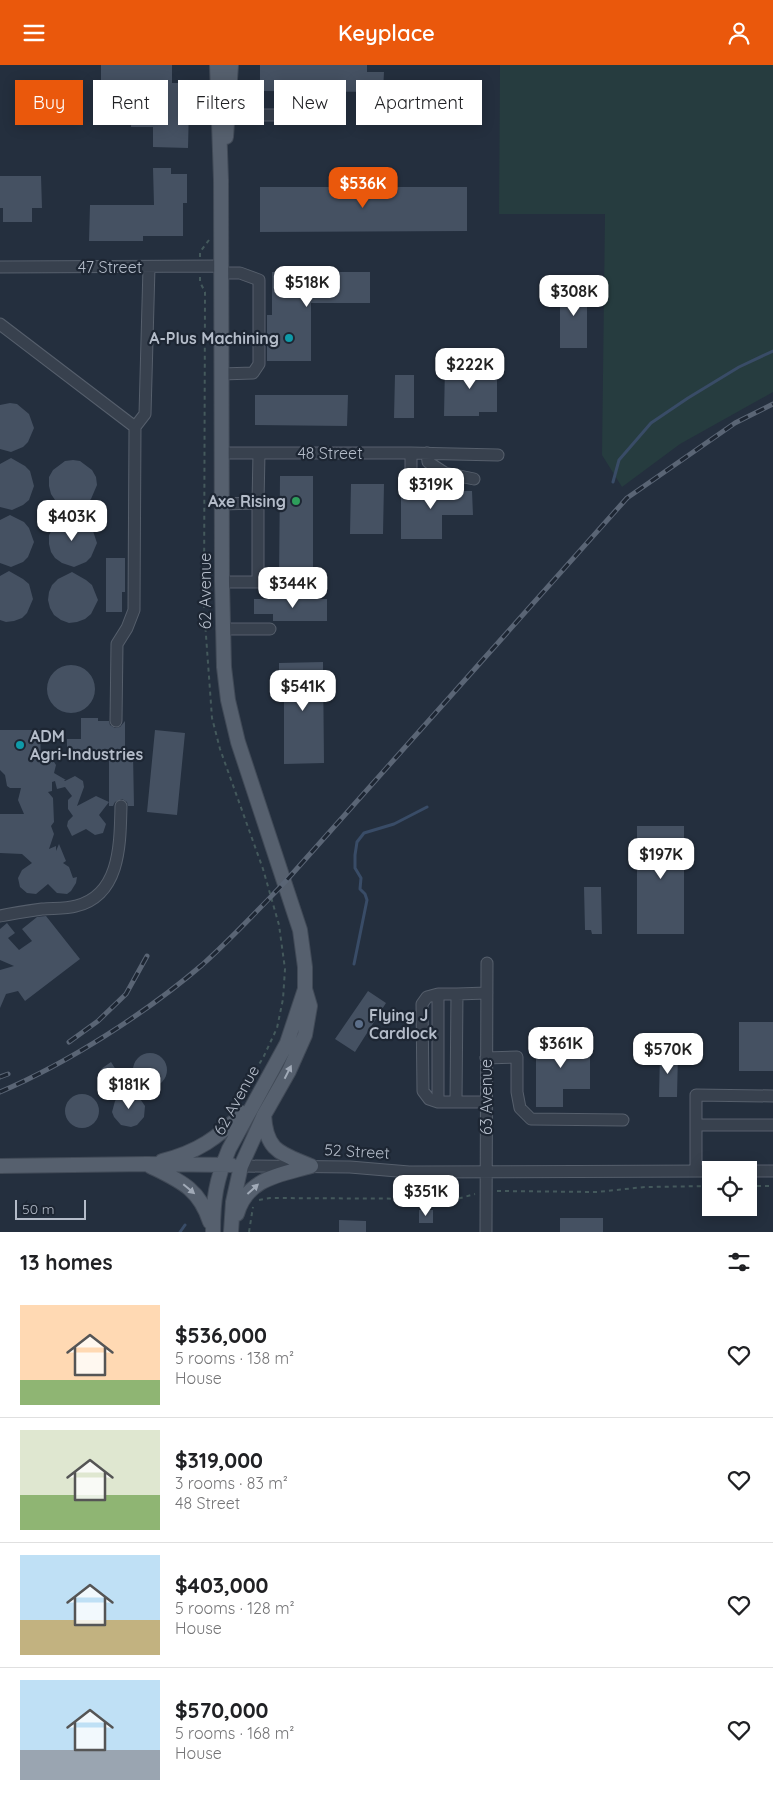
<!DOCTYPE html>
<html lang="en">
<head>
<meta charset="utf-8">
<style>
  :root { --surface:#fff; --page:#f2f2f2; --text:#202124; --muted:#757577; --line:#e0e0e0; --accent:#ea580c }
  body { margin:0; font-family:Quicksand,sans-serif; background:var(--page); color:var(--text); height:100vh; display:flex; flex-direction:column; font-size:19px; white-space:nowrap }
  * { box-sizing:border-box; margin:0 }
  p { font-size:16px; color:var(--muted) }
  .icon { flex:none; width:28px; height:28px; fill:none; stroke:currentColor; stroke-width:2; stroke-linecap:round; stroke-linejoin:round }
  .map { position:relative; height:1167px; overflow:hidden }
  .drawer { display:flex; flex-direction:column; background:var(--surface); flex:1 }
  .drawer>* { flex:none }
  .guide { position:absolute; left:15px; top:15px; width:500px; height:45px; display:flex; gap:10px }
  .fabs { position:absolute; left:702px; top:1096px; display:grid; gap:10px }
  .fabs a { display:grid; place-items:center; width:55px; height:55px; border-radius:0px; background:var(--surface); box-shadow:0 2px 12px #0003; font-size:25px }
  .scale { position:absolute; left:15px; bottom:12px; width:71px; box-sizing:border-box; padding-left:5px; border:2px solid #b4bcc9; border-top:0; font-size:14px; line-height:18px; white-space:nowrap; color:#b4bcc9; -webkit-text-stroke:4px #1d2633; paint-order:stroke }
  .price { position:absolute; translate:-50% -42px; padding:0 11px; border-radius:10px; background:#fff; color:#222; font-size:16px; line-height:32px; filter:drop-shadow(0 1px 2px #0008) }
  .price::after { content:''; position:absolute; left:50%; top:30px; width:15px; height:11px; margin-left:-8px; background:inherit; clip-path:polygon(0 0,100% 0,50% 100%) }
  .price.active { background:var(--accent); color:#fff }
  ul { padding:0; list-style:none }
  li { display:flex; align-items:center; gap:15px; height:125px; padding:0 20px }
  li+li { border-top:1px solid var(--line) }
  li span { display:grid; place-items:center; flex:none; width:140px; height:100px; border-radius:0px; color:#555 }
  li>.icon { margin-inline-start:auto }
  span .icon { width:60px; height:60px; fill:#fffc; stroke-width:1 }
  li b { font-size:21px }
  h2 { display:flex; justify-content:space-between; align-items:center; height:60px; padding:0 20px; font-size:21px }
  .tag { padding:0 18px; border-radius:0px; background:var(--surface); box-shadow:0 2px 12px #0003; font-size:18px; line-height:45px }
  .tag.active { background:var(--accent); color:#fff }
  header { display:flex; justify-content:space-between; align-items:center; height:65px; padding:0 20px; background:var(--accent); color:#fff; font-size:22px; font-weight:600 }
  .map>svg:first-child { display:block }
</style>
</head>
<body>
<header><svg class="icon" aria-label="menu" viewBox="0 0 24 24"><path d="M4 6h16M4 12h16M4 18h16"/></svg>Keyplace<svg class="icon" aria-label="person" viewBox="0 0 24 24"><circle cx="12" cy="8" r="4"/><path d="M4 21q1-7 8-7t8 7"/></svg></header>
<div class="map">
<svg width="773" height="1167" viewBox="0 0 773 1167">
  <rect width="100%" height="100%" fill="#242f3e"/>
  <path fill="#263c3f" d="M500 0H773V327L680 379 622 422 602 390 605 149H499Z"/>
  <g fill="none" stroke-linecap="round" stroke-linejoin="round">
    <path stroke="#394c67" stroke-width="3" d="M613 417 619 395 651 358 688 333 739 302 773 286
      M354 899 367 835 365 829 360 824 361 813 355 803V790L357 777 364 768 394 759 427 742
      M180 1167 185 1160"/>
  </g>
  <path fill="#455162" d="M101 0H172V18H186V43H189L188 83 153 82V62H131L132 36 101 35Z
    M260 0H367V7H384L383 27 260 26Z
    M153 103H171V109H187V138H183V171H143V176H89L90 140H154Z
    M0 111H41L42 143H32V157H3V143H0Z
    M260 122H467V166L260 167Z
    M272 207H370V238H311V296H267V250H272Z
    M560 220H587V283H560Z
    M445 300H497V347H479V351H444Z
    M395 310H414V353H394Z
    M255 330H348L347 361 255 360Z
    M10 338 17 339 29 349 34 363 28 377 23 382 11 387 0 384V340Z
    M11 393 25 401 30 406 34 421 29 435 23 440 12 445 0 442V399Z
    M73 395 80 396 92 405 96 412 97 420 91 434 86 439 74 444 62 440 55 435 51 429 49 421V412L53 405 65 396Z
    M280 411H313V516H279Z
    M351 419H384L383 469H350Z
    M401 420H404L411 424 415 423 418 420H441V426H472L473 450H442V474H401Z
    M10 450 24 457 29 463 34 477 28 492 23 497 11 502 0 498V455Z
    M73 450 87 458 92 463 97 478 91 492 86 497 74 502 62 498 55 493 51 487 49 479V470L53 463 58 458Z
    M106 493H125V527H122V547H106Z
    M9 506 23 514 29 519 33 534 27 548 22 553 14 556 6 557 0 555V511Z
    M72 507 86 515 92 520 98 535 91 549 85 554 77 557 69 558 61 555 54 550 50 543 48 535 49 527 52 520 58 514Z
    M254 534H327V556H273V549H254Z
    M323 597 324 698 284 699V633H279V598Z
    M47 624a24 24 0 1 1 48 0a24 24 0 1 1-48 0Z
    M81 653H98V656H109L110 660 115 663 120 662 125 656V689H133L134 741H128L127 737 122 734 115 737 113 741H109V737L99 750 106 759 103 768 95 770 86 764 72 771 67 761 68 756 73 751 68 744V735L72 731 65 722 57 724 55 716 52 717V726L48 727 53 733 54 757 51 761 54 769 49 784 56 781V786L59 779 66 796 63 798 69 802 73 813 77 812 76 818 71 826 67 829 57 828 48 819 36 829 27 828 20 822 18 813 22 805 32 798 22 789 0 788V749H24L18 735 21 723H10L7 721 5 710 0 705V665H40L41 697 50 696 54 697 56 700 54 708 66 715H64L65 716 75 711 83 716 84 722 77 741 96 731 109 737V694H67V674H81Z
    M155 665 185 668 177 750 147 747Z
    M637 761H684V869H637Z
    M584 822H601L602 869H592L591 865H585Z
    M46 851 80 894 25 936 18 926 6 929 0 943V905L14 901 0 895V864L7 858 15 868 8 873 19 885 32 876 22 864 37 852Z
    M368 926 386 938 355 987 335 974Z
    M739 957H773V1006H739Z
    M536 974H590V1024H563V1042H536Z
    M660 988H678L677 1032H659Z
    M133 1005a17 17 0 1 1 34 0a17 17 0 1 1-34 0Z
    M111 997 118 1008 106 1016 101 1004Z
    M136 1028 145 1041 144 1052 137 1060 131 1062 121 1060 114 1052 112 1047 115 1036 118 1032 129 1028 132 1029 136 1036Z
    M65 1046a17 17 0 1 1 34 0a17 17 0 1 1-34 0Z
    M419 1145H433V1158H419Z
    M560 1153H603V1167H560Z
    M339 1155 366 1156V1167H339Z"/>
  <g fill="none" stroke-linecap="round" stroke-linejoin="round">
    <g stroke="#565f6c" stroke-width="13">
      <path id="minor" d="M220 50H319
        M0 202 221 201
        M221 208H240L259 215V299L253 308 221 309
        M0 259 135 362
        M222 388H411L498 390
        M427 388 428 397 445 408 474 414
        M411 417V388
        M258 438 259 388
        M222 439 258 438V517H222
        M222 564H270
        M116 656 117 579 127 563 134 545 135 362 145 349 149 202
        M0 851C14 848 28 846 42 844 53 843 66 844 76 841 121 830 120 778 121 741
        M486 993 517 992V1027L520 1043 531 1054 623 1055
        M438 1037 429 1034 423 1026 422 939 427 932 438 929
        M456 1037H438V929H457
        M486 1037H456L457 929 487 928
        M696 1060H773
        M241 1101 350 1102 409 1107 711 1106
        M696 1106V1030L773 1031
        M749 1106H773
        M486 1167 487 898"/>
    </g>
    <g stroke="#414a57" stroke-width="16">
      <path id="major" d="M217 0 221 115 222 517 224 602 228 635 238 677 300 865 305 902V924L310 941 305 970 289 1006 264 1050 241 1101 233 1137 231 1167
        M226 72 231 0
        M264 1050C266 1087 281 1088 311 1101
        M162 1096C198 1087 217 1073 243 1048
        M0 1101 147 1099 231 1100
        M150 1101C180 1116 199 1123 210 1157
        M237 1149C247 1113 280 1110 311 1101
        M213 1167C213 1134 216 1115 229 1084L287 978 305 924"/>
    </g>
    <path stroke="#44595c" stroke-width="2" stroke-dasharray="4 4" stroke-linecap="butt" d="M200 192V187L209 175
      M200 212V217L205 227 204 543 212 653 220 684 263 804 279 860 285 904 283 934 277 963 263 993 240 1029 239 1038
      M749 1121H773
      M497 1126 597 1127 645 1122 711 1121
      M259 1135 270 1133 457 1134 475 1129
      M249 1167 253 1142"/>
    <use href="#minor" stroke="#38414e" stroke-width="11"/>
    <use href="#major" stroke="#56606e" stroke-width="14"/>
    <g stroke="#5a6575" stroke-width="5">
      <path id="rail" d="M69 977 98 956 126 929 147 891
        M0 1012 8 1009
        M0 1027C68 998 146 948 202 900 231 874 258 845 285 817L627 433 735 358 773 339"/>
    </g>
    <use href="#rail" stroke="#1d2633" stroke-width="3" stroke-dasharray="9" stroke-linecap="butt"/>
  </g>
  <defs><path id="oneway-solid" d="M-6-.8H1V-3.2L6.5 0L1 3.2V.8H-6Z" transform="scale(1.25)"/></defs>
  <g fill="#a1aab7">
    <use href="#oneway-solid" transform="translate(288 1007) rotate(-63)"/>
    <use href="#oneway-solid" transform="translate(189 1124) rotate(40)"/>
    <use href="#oneway-solid" transform="translate(253 1124) rotate(-42)"/>
  </g>
  <g fill="#0f9aa8" stroke="#1d2633" stroke-width="2">
    <circle cx="289" cy="273" r="5"/>
    <circle cx="20" cy="680" r="5"/>
  </g>
  <circle fill="#2e9e5b" stroke="#1d2633" stroke-width="2" cx="296" cy="436" r="5"/>
  <circle fill="#5c6f8a" stroke="#1d2633" stroke-width="2" cx="359" cy="959" r="5"/>
  <g text-anchor="middle" dominant-baseline="central" stroke-width="4.5" stroke-linejoin="round" paint-order="stroke">
    <g font-size="16" fill="#b4bcc9" stroke="#1d2633">
      <text x="110" y="202">47 Street</text>
      <text x="330" y="388">48 Street</text>
      <text transform="translate(205 526) rotate(-90)">62 Avenue</text>
      <text transform="translate(486 1032) rotate(-90)">63 Avenue</text>
      <text transform="translate(236 1035) rotate(-61)">62 Avenue</text>
      <text transform="translate(357 1086) rotate(3)">52 Street</text>
    </g>
    <g font-size="16" font-weight="bold" fill="#b4bcc9" stroke="#1d2633" text-anchor="end">
      <text x="279" y="273">A-Plus Machining</text>
      <text x="286" y="436">Axe Rising</text>
      <text x="30" y="671" text-anchor="start">ADM<tspan x="30" dy="18">Agri-Industries</tspan></text>
      <text x="369" y="950" text-anchor="start">Flying J<tspan x="369" dy="18">Cardlock</tspan></text>
    </g>
  </g>
</svg>
<div class="fabs">
<a><svg class="icon" aria-label="locate" viewBox="0 0 24 24"><circle cx="12" cy="12" r="6"/><path d="M12 2v4M12 18v4M2 12h4M18 12h4"/></svg></a>
</div>
<div class="scale">50 m</div>
<b class="price active" style="left:363px;top:144px">$536K</b>
<b class="price" style="left:307px;top:243px">$518K</b>
<b class="price" style="left:574px;top:252px">$308K</b>
<b class="price" style="left:470px;top:325px">$222K</b>
<b class="price" style="left:431px;top:445px">$319K</b>
<b class="price" style="left:72px;top:477px">$403K</b>
<b class="price" style="left:293px;top:544px">$344K</b>
<b class="price" style="left:303px;top:647px">$541K</b>
<b class="price" style="left:661px;top:815px">$197K</b>
<b class="price" style="left:561px;top:1004px">$361K</b>
<b class="price" style="left:668px;top:1010px">$570K</b>
<b class="price" style="left:129px;top:1045px">$181K</b>
<b class="price" style="left:426px;top:1152px">$351K</b>
<div class="guide">
<a class="tag active">Buy</a>
<a class="tag">Rent</a>
<a class="tag">Filters</a>
<a class="tag">New</a>
<a class="tag">Apartment</a>
</div>
</div>
<section class="drawer">
<h2>13 homes<svg class="icon" aria-label="filters" viewBox="0 0 24 24"><path d="M4 7h16M4 17h16"/><circle cx="9" cy="7" r="2"/><circle cx="15" cy="17" r="2"/></svg></h2>
<ul>
<li><span style="background:linear-gradient(#ffd9b3 75%,#8fb573 0)"><svg class="icon" aria-label="home" viewBox="0 0 24 24"><path d="M3 11l9-7 9 7M6 9v11h12V9"/></svg></span><div><b>$536,000</b><p>5 rooms · 138 m²</p><p>House</p></div><svg class="icon" aria-label="heart" viewBox="0 0 24 24"><path d="M12 20l-8-8c-3-5 5-10 8-4 3-6 11-1 8 4z"/></svg></li>
<li><span style="background:linear-gradient(#dfe7d0 65%,#8fb573 0)"><svg class="icon" aria-label="home" viewBox="0 0 24 24"><path d="M3 11l9-7 9 7M6 9v11h12V9"/></svg></span><div><b>$319,000</b><p>3 rooms · 83 m²</p><p>48 Street</p></div><svg class="icon" aria-label="heart" viewBox="0 0 24 24"><path d="M12 20l-8-8c-3-5 5-10 8-4 3-6 11-1 8 4z"/></svg></li>
<li><span style="background:linear-gradient(#bfe0f5 65%,#c2b280 0)"><svg class="icon" aria-label="home" viewBox="0 0 24 24"><path d="M3 11l9-7 9 7M6 9v11h12V9"/></svg></span><div><b>$403,000</b><p>5 rooms · 128 m²</p><p>House</p></div><svg class="icon" aria-label="heart" viewBox="0 0 24 24"><path d="M12 20l-8-8c-3-5 5-10 8-4 3-6 11-1 8 4z"/></svg></li>
<li><span style="background:linear-gradient(#bfe0f5 70%,#9aa5b1 0)"><svg class="icon" aria-label="home" viewBox="0 0 24 24"><path d="M3 11l9-7 9 7M6 9v11h12V9"/></svg></span><div><b>$570,000</b><p>5 rooms · 168 m²</p><p>House</p></div><svg class="icon" aria-label="heart" viewBox="0 0 24 24"><path d="M12 20l-8-8c-3-5 5-10 8-4 3-6 11-1 8 4z"/></svg></li>
</ul>
</section>
</body>
</html>
